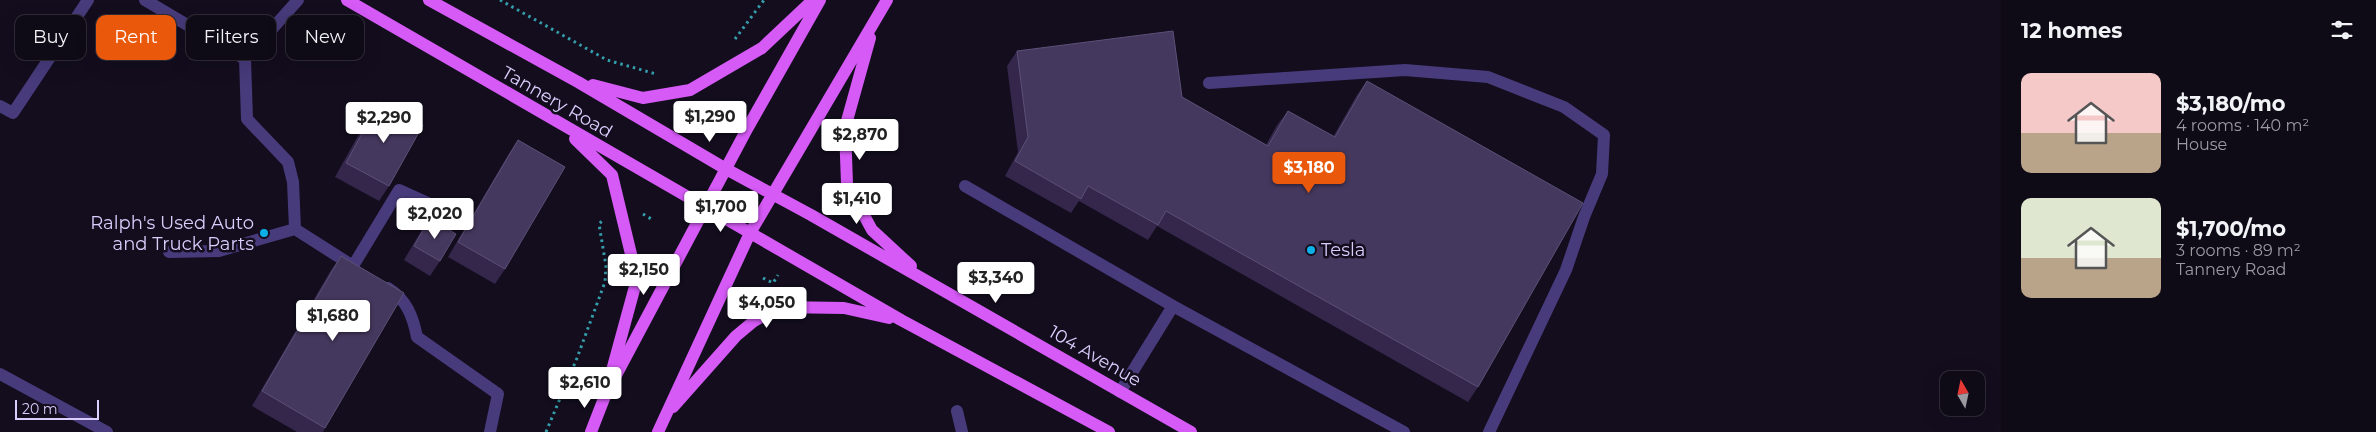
<!DOCTYPE html>
<html lang="en">
<head>
<meta charset="utf-8">
<style>
  :root { --surface:#0e0a16; --page:#1c1823; --text:#f1f3f6; --muted:#9b9aa1; --line:#2e2b35; --accent:#ea580c }
  body { margin:0; font-family:Montserrat,sans-serif; background:var(--page); color:var(--text); height:100vh; display:flex; flex-direction:column; font-size:19px; white-space:nowrap }
  * { box-sizing:border-box; margin:0 }
  p { font-size:16px; color:var(--muted) }
  .icon { flex:none; width:28px; height:28px; fill:none; stroke:currentColor; stroke-width:2; stroke-linecap:round; stroke-linejoin:round }
  .map { position:relative; flex:1; overflow:hidden }
  .side { display:flex; flex-direction:column; background:var(--surface); width:375px }
  .side>* { flex:none }
  .hud { position:absolute; left:15px; top:15px; width:475px; height:45px; display:flex; gap:10px }
  .needle { width:32px; rotate:351deg }
  .fabs { position:absolute; left:1940px; top:371px; display:grid; gap:10px }
  .fabs a { display:grid; place-items:center; width:45px; height:45px; border-radius:10px; background:var(--surface); box-shadow:0 5px 20px #0002,0 0 0 1px var(--line); font-size:25px }
  .scale { position:absolute; left:15px; bottom:12px; width:84px; box-sizing:border-box; padding-left:5px; border:2px solid #dacdfc; border-top:0; font-size:14px; line-height:18px; white-space:nowrap; color:#dacdfc; -webkit-text-stroke:4px #130d1e; paint-order:stroke }
  .price { position:absolute; translate:-50% -42px; padding:0 11px; border-radius:5px; background:#fff; color:#222; font-size:16px; line-height:32px; filter:drop-shadow(0 1px 2px #0008) }
  .price::after { content:''; position:absolute; left:50%; top:30px; width:15px; height:11px; margin-left:-8px; background:inherit; clip-path:polygon(0 0,100% 0,50% 100%) }
  .price.selected { background:var(--accent); color:#fff }
  ul { padding:0; list-style:none }
  li { display:flex; align-items:center; gap:15px; height:125px; padding:0 20px }
  li span { display:grid; place-items:center; flex:none; width:140px; height:100px; border-radius:10px; color:#555 }
  li>.icon { margin-inline-start:auto }
  span .icon { width:60px; height:60px; fill:#fffc; stroke-width:1 }
  li b { font-size:21px }
  h2 { display:flex; justify-content:space-between; align-items:center; height:60px; padding:0 20px; font-size:21px }
  .chip { padding:0 18px; border-radius:10px; background:var(--surface); box-shadow:0 5px 20px #0002,0 0 0 1px var(--line); font-size:18px; line-height:45px }
  .chip.selected { background:var(--accent); color:#fff }
  main { display:flex; flex:1; min-height:0 }
  .map>svg:first-child { display:block }
</style>
</head>
<body>
<main>
<div class="map">
<svg width="2001" height="432" viewBox="0 0 2001 432">
  <rect width="100%" height="100%" fill="#130d1e"/>
  <g fill="none" stroke-linecap="round" stroke-linejoin="round">
    <path stroke="#349eaa" stroke-width="3" stroke-dasharray="2.5 4" stroke-linecap="butt" d="M500 0 607 60 656 74
      M735 39 764 0
      M691 125 696 114 695 110
      M643 214 653 220
      M763 278 773 283 778 275
      M546 432 577 358 605 282 606 266 599 224 602 221"/>
    <path stroke="#473b7b" stroke-width="12" d="M145 0 245 59 298 0
      M245 59 247 119 288 162 293 182 295 229 353 266
      M1209 83 1405 70 1488 77 1564 107 1604 135 1602 174 1584 217 1566 270 1489 432
      M0 106 13 113 88 0
      M965 186 1173 306
      M169 252 219 251 295 229
      M353 266 399 190 441 209
      M388 288C407 300 413 317 417 337L498 394 490 432
      M0 374 107 432
      M1120 392 1173 306 1404 432
      M957 411 962 432"/>
    <path stroke="#d55af6" stroke-width="12" d="M347 0 901 320 1109 432
      M429 0 578 82 726 169 811 215 1191 432
      M870 38 845 128 847 184 872 230 911 266
      M593 85 643 98 690 90 762 48 813 0
      M575 139 612 175 637 279 611 374
      M673 407 736 336 754 321 779 307 844 308 889 318
      M591 432 605 396 747 129 820 0
      M658 432 750 233 887 0"/>
  </g>
  <path fill="#34274b" d="M1017 51 1182 97 1266 145 1277 125 1288 111 1333 137 1357 95 1367 81 1478 387 1468 402 1157 226 1148 240 1079 201 1071 213 1005 176 1018 152 1007 66Z
    M379 102 389 186 379 201 335 177 369 116Z
    M518 140 505 269 495 284 448 257 508 155Z
    M430 218 440 261 430 276 404 260 420 233Z
    M341 256 325 428 323 432H297L252 406 331 270Z"/>
  <path fill="#45385e" stroke="#5d5077" d="M1173 31 1182 97 1268 146 1288 111 1335 137 1367 81 1583 203 1478 387 1166 211 1158 225 1088 186 1081 199 1015 161 1028 137 1017 51Z
    M379 102 423 125 389 186 346 163Z
    M518 140 565 167 505 269 458 242Z
    M430 218 456 234 440 261 414 246Z
    M341 256 404 293 325 428 262 391Z"/>
  <g fill="#0cb0e9" stroke="#130d1e" stroke-width="2">
    <circle cx="264" cy="233" r="5"/>
    <circle cx="1311" cy="250" r="5"/>
  </g>
  <g text-anchor="middle" dominant-baseline="central" stroke-width="5" stroke-linejoin="round" paint-order="stroke">
    <g font-size="18" fill="#dacdfc" stroke="#130d1e">
      <text transform="translate(557 102) rotate(30)">Tannery Road</text>
      <text transform="translate(1095 356) rotate(30)">104 Avenue</text>
    </g>
    <g font-size="18" fill="#dacdfc" stroke="#130d1e" text-anchor="end">
      <text x="254" y="223">Ralph's Used Auto<tspan x="254" dy="21">and Truck Parts</tspan></text>
      <text x="1321" y="250" text-anchor="start">Tesla</text>
    </g>
  </g>
</svg>
<div class="fabs">
<a><svg class="needle" viewBox="-14 -14 28 28"><path d="M0-13l5 13h-10z" fill="#e53935"/><path d="M0 13l5-13h-10z" fill="#9b9aa1"/></svg></a>
</div>
<div class="scale">20 m</div>
<b class="price" style="left:710px;top:143px">$1,290</b>
<b class="price" style="left:384px;top:144px">$2,290</b>
<b class="price" style="left:860px;top:161px">$2,870</b>
<b class="price selected" style="left:1309px;top:194px">$3,180</b>
<b class="price" style="left:857px;top:225px">$1,410</b>
<b class="price" style="left:721px;top:233px">$1,700</b>
<b class="price" style="left:435px;top:240px">$2,020</b>
<b class="price" style="left:644px;top:296px">$2,150</b>
<b class="price" style="left:996px;top:304px">$3,340</b>
<b class="price" style="left:767px;top:329px">$4,050</b>
<b class="price" style="left:333px;top:342px">$1,680</b>
<b class="price" style="left:585px;top:409px">$2,610</b>
<div class="hud">
<a class="chip">Buy</a>
<a class="chip selected">Rent</a>
<a class="chip">Filters</a>
<a class="chip">New</a>
</div>
</div>
<section class="side">
<h2>12 homes<svg class="icon" aria-label="filters" viewBox="0 0 24 24"><path d="M4 7h16M4 17h16"/><circle cx="9" cy="7" r="2"/><circle cx="15" cy="17" r="2"/></svg></h2>
<ul>
<li><span style="background:linear-gradient(#f6c9c9 60%,#b9a48a 0)"><svg class="icon" aria-label="home" viewBox="0 0 24 24"><path d="M3 11l9-7 9 7M6 9v11h12V9"/></svg></span><div><b>$3,180/mo</b><p>4 rooms · 140 m²</p><p>House</p></div></li>
<li><span style="background:linear-gradient(#dfe7d0 60%,#b9a48a 0)"><svg class="icon" aria-label="home" viewBox="0 0 24 24"><path d="M3 11l9-7 9 7M6 9v11h12V9"/></svg></span><div><b>$1,700/mo</b><p>3 rooms · 89 m²</p><p>Tannery Road</p></div></li>
</ul>
</section>
</main>
</body>
</html>
